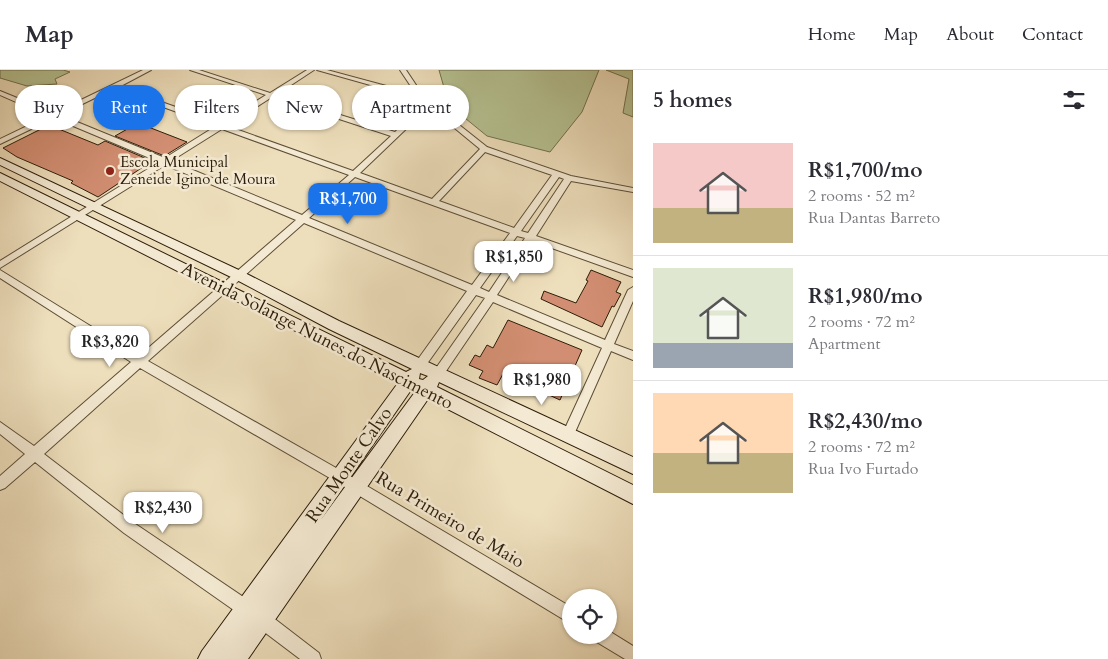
<!DOCTYPE html>
<html lang="en">
<head>
<meta charset="utf-8">
<style>
  :root { --surface:#fff; --page:#f2f2f3; --text:#2b2b33; --muted:#7c7c81; --line:#e1e1e2; --accent:#1a73e8 }
  body { margin:0; font-family:Cardo,serif; background:var(--page); color:var(--text); height:100vh; display:flex; flex-direction:column; font-size:19px; white-space:nowrap }
  * { box-sizing:border-box; margin:0 }
  p { font-size:16px; color:var(--muted) }
  .icon { flex:none; width:28px; height:28px; fill:none; stroke:currentColor; stroke-width:2; stroke-linecap:round; stroke-linejoin:round }
  .map { position:relative; flex:1; overflow:hidden }
  .drawer { display:flex; flex-direction:column; background:var(--surface); width:475px }
  .drawer>* { flex:none }
  .banner { position:absolute; left:15px; top:15px; width:475px; height:45px; display:flex; gap:10px }
  .tools { position:absolute; left:562px; top:519px; display:grid; gap:10px }
  .tools a { display:grid; place-items:center; width:55px; height:55px; border-radius:50%; background:var(--surface); box-shadow:0 1px 4px #0004; font-size:25px }
  .price { position:absolute; translate:-50% -42px; padding:0 11px; border-radius:10px; background:#fff; color:#222; font-size:16px; line-height:32px; filter:drop-shadow(0 1px 2px #0008) }
  .price::after { content:''; position:absolute; left:50%; top:30px; width:15px; height:11px; margin-left:-8px; background:inherit; clip-path:polygon(0 0,100% 0,50% 100%) }
  .price.on { background:var(--accent); color:#fff }
  ul { padding:0; list-style:none }
  li { display:flex; align-items:center; gap:15px; height:125px; padding:0 20px }
  li+li { border-top:1px solid var(--line) }
  li span { display:grid; place-items:center; flex:none; width:140px; height:100px; border-radius:0px; color:#555 }
  li>.icon { margin-inline-start:auto }
  span .icon { width:60px; height:60px; fill:#fffc; stroke-width:1 }
  li b { font-size:21px }
  h2 { display:flex; justify-content:space-between; align-items:center; height:60px; padding:0 20px; font-size:21px }
  .chip { padding:0 18px; border-radius:22px; background:var(--surface); box-shadow:0 1px 4px #0004; font-size:18px; line-height:45px }
  .chip.on { background:var(--accent); color:#fff }
  header { display:flex; align-items:center; gap:30px; box-sizing:border-box; height:70px; padding:0 25px; background:var(--surface); border-bottom:1px solid var(--line) }
  header strong { font-size:24px }
  nav { display:flex; gap:28px; margin-inline-start:auto; font-size:18px }
  main { display:flex; flex:1; min-height:0 }
  .map>svg:first-child { display:block }
</style>
</head>
<body>
<header>
<strong>Map</strong>
<nav><a>Home</a><a>Map</a><a>About</a><a>Contact</a></nav>
</header>
<main>
<div class="map">
<svg width="633" height="589" viewBox="0 0 633 589">
  <rect width="100%" height="100%" fill="#eedfbc"/>
  <filter id="stains"><feTurbulence type="fractalNoise" baseFrequency=".004" numOctaves="4"/><feColorMatrix values="0 0 0 0 .2 0 0 0 0 .09 0 0 0 0 .02 0 0 0 .5 -.17"/></filter>
  <radialGradient id="worn" r=".72"><stop offset=".6" stop-color="#630" stop-opacity="0"/><stop offset="1" stop-color="#630" stop-opacity=".3"/></radialGradient>
  <path fill="#b6c292" stroke="#72704e" d="M0 0H63L70 2 55 9 57 14 27 16 0 8Z
    M439 0H599L582 42 550 82 487 66 449 35Z
    M606 0H633V47L623 43 629 9Z"/>
  <path fill="#d28e72" stroke="#2d1d0a" d="M138 53 187 72 166 85H162L115 66Z
    M49 55 98 75 105 71 152 91 98 127 71 113 73 111 17 87 3 78Z
    M591 200 621 212 616 222 621 224 614 237 612 236 602 257 541 229 544 221 576 233 588 211 586 210Z
    M508 250 582 280 560 330 503 304 497 315 479 308 483 301 469 295 475 285 480 287 487 275 493 278Z"/>
  <g fill="none" stroke-linecap="round" stroke-linejoin="round">
    <g stroke="#5d4e36" stroke-width="2">
      <path id="minor" d="M143 0H151L119 17 221 53 266 25 190 0H199L270 23 307 0H314L276 25 395 62 425 34 420 29 317 0H327L416 24 400 0H406L424 27 487 77 571 106 633 118V122L571 111 536 166 633 200V207L532 171 497 225 605 270 628 220 633 217V231L614 274 633 281V290L611 281 572 369 568 370 564 369 562 365 602 278 493 232 442 307H434L432 304 434 301 485 228 476 225 424 298H416L414 295 416 292 467 221 304 153 148 291 345 403 571 537V554L335 411 140 298 44 384 134 453 267 543 319 583 321 589H300L255 555 124 463 35 392 5 418 0 420V406L25 384 0 364V352L34 376 131 292 0 208V200L139 286 296 150 165 95 0 198V191L159 92 54 48 0 74V69L48 46 0 25V21L54 43ZM113 19 216 56 165 88 60 45ZM272 27 391 66 353 101 227 56ZM429 37 480 79 432 129 360 103ZM222 59 349 105 302 145 171 91ZM485 82 552 105 514 158 439 131ZM355 107 510 163 472 215 309 148ZM559 107 564 109 528 163 521 161ZM517 166 525 168 489 222 480 218Z
        M609 561 633 576V589H625L595 571 593 565H609Z"/>
    </g>
    <g stroke="#2d1d0a" stroke-width="2">
      <path id="secondary" d="M0 88 243 202 339 251 633 387V404L439 312 437 317 633 415V434L428 329 248 589H198L202 581 398 313 0 111V103L406 302 412 299 329 259 233 208 0 95ZM420 303 428 306 423 310 419 309ZM411 320 415 322 320 451Z"/>
    </g>
    <use href="#minor" fill="#f4ead3" fill-rule="evenodd"/>
    <use href="#secondary" fill="#f4ead3" fill-rule="evenodd"/>
  </g>
  <circle fill="#8f2418" stroke="#f4ead3" stroke-width="2" cx="110" cy="101" r="5"/>
  <g text-anchor="middle" dominant-baseline="central" stroke-width="5" stroke-linejoin="round" paint-order="stroke">
    <g font-size="15" fill="#2d1d0a" stroke="#f4ead3" text-anchor="start">
      <text x="120" y="92">Escola Municipal<tspan x="120" dy="17">Zeneide Igino de Moura</tspan></text>
    </g>
    <g font-size="18" fill="#2d1d0a" stroke="#f4ead3">
      <text transform="translate(317 266) rotate(27)">Avenida Solange Nunes do Nascimento</text>
      <text transform="translate(349 395) rotate(-55)">Rua Monte Calvo</text>
      <text transform="translate(450 450) rotate(31)">Rua Primeiro de Maio</text>
    </g>
  </g>
  <rect width="100%" height="100%" filter="url(#stains)"/>
  <rect width="100%" height="100%" fill="url(#worn)"/>
</svg>
<div class="tools">
<a><svg class="icon" aria-label="locate" viewBox="0 0 24 24"><circle cx="12" cy="12" r="6"/><path d="M12 2v4M12 18v4M2 12h4M18 12h4"/></svg></a>
</div>
<b class="price on" style="left:348px;top:155px">R$1,700</b>
<b class="price" style="left:514px;top:213px">R$1,850</b>
<b class="price" style="left:110px;top:298px">R$3,820</b>
<b class="price" style="left:542px;top:336px">R$1,980</b>
<b class="price" style="left:163px;top:464px">R$2,430</b>
<div class="banner">
<a class="chip">Buy</a>
<a class="chip on">Rent</a>
<a class="chip">Filters</a>
<a class="chip">New</a>
<a class="chip">Apartment</a>
</div>
</div>
<section class="drawer">
<h2>5 homes<svg class="icon" aria-label="filters" viewBox="0 0 24 24"><path d="M4 7h16M4 17h16"/><circle cx="9" cy="7" r="2"/><circle cx="15" cy="17" r="2"/></svg></h2>
<ul>
<li><span style="background:linear-gradient(#f6c9c9 65%,#c2b280 0)"><svg class="icon" aria-label="home" viewBox="0 0 24 24"><path d="M3 11l9-7 9 7M6 9v11h12V9"/></svg></span><div><b>R$1,700/mo</b><p>2 rooms · 52 m²</p><p>Rua Dantas Barreto</p></div></li>
<li><span style="background:linear-gradient(#dfe7d0 75%,#9aa5b1 0)"><svg class="icon" aria-label="home" viewBox="0 0 24 24"><path d="M3 11l9-7 9 7M6 9v11h12V9"/></svg></span><div><b>R$1,980/mo</b><p>2 rooms · 72 m²</p><p>Apartment</p></div></li>
<li><span style="background:linear-gradient(#ffd9b3 60%,#c2b280 0)"><svg class="icon" aria-label="home" viewBox="0 0 24 24"><path d="M3 11l9-7 9 7M6 9v11h12V9"/></svg></span><div><b>R$2,430/mo</b><p>2 rooms · 72 m²</p><p>Rua Ivo Furtado</p></div></li>
</ul>
</section>
</main>
</body>
</html>
